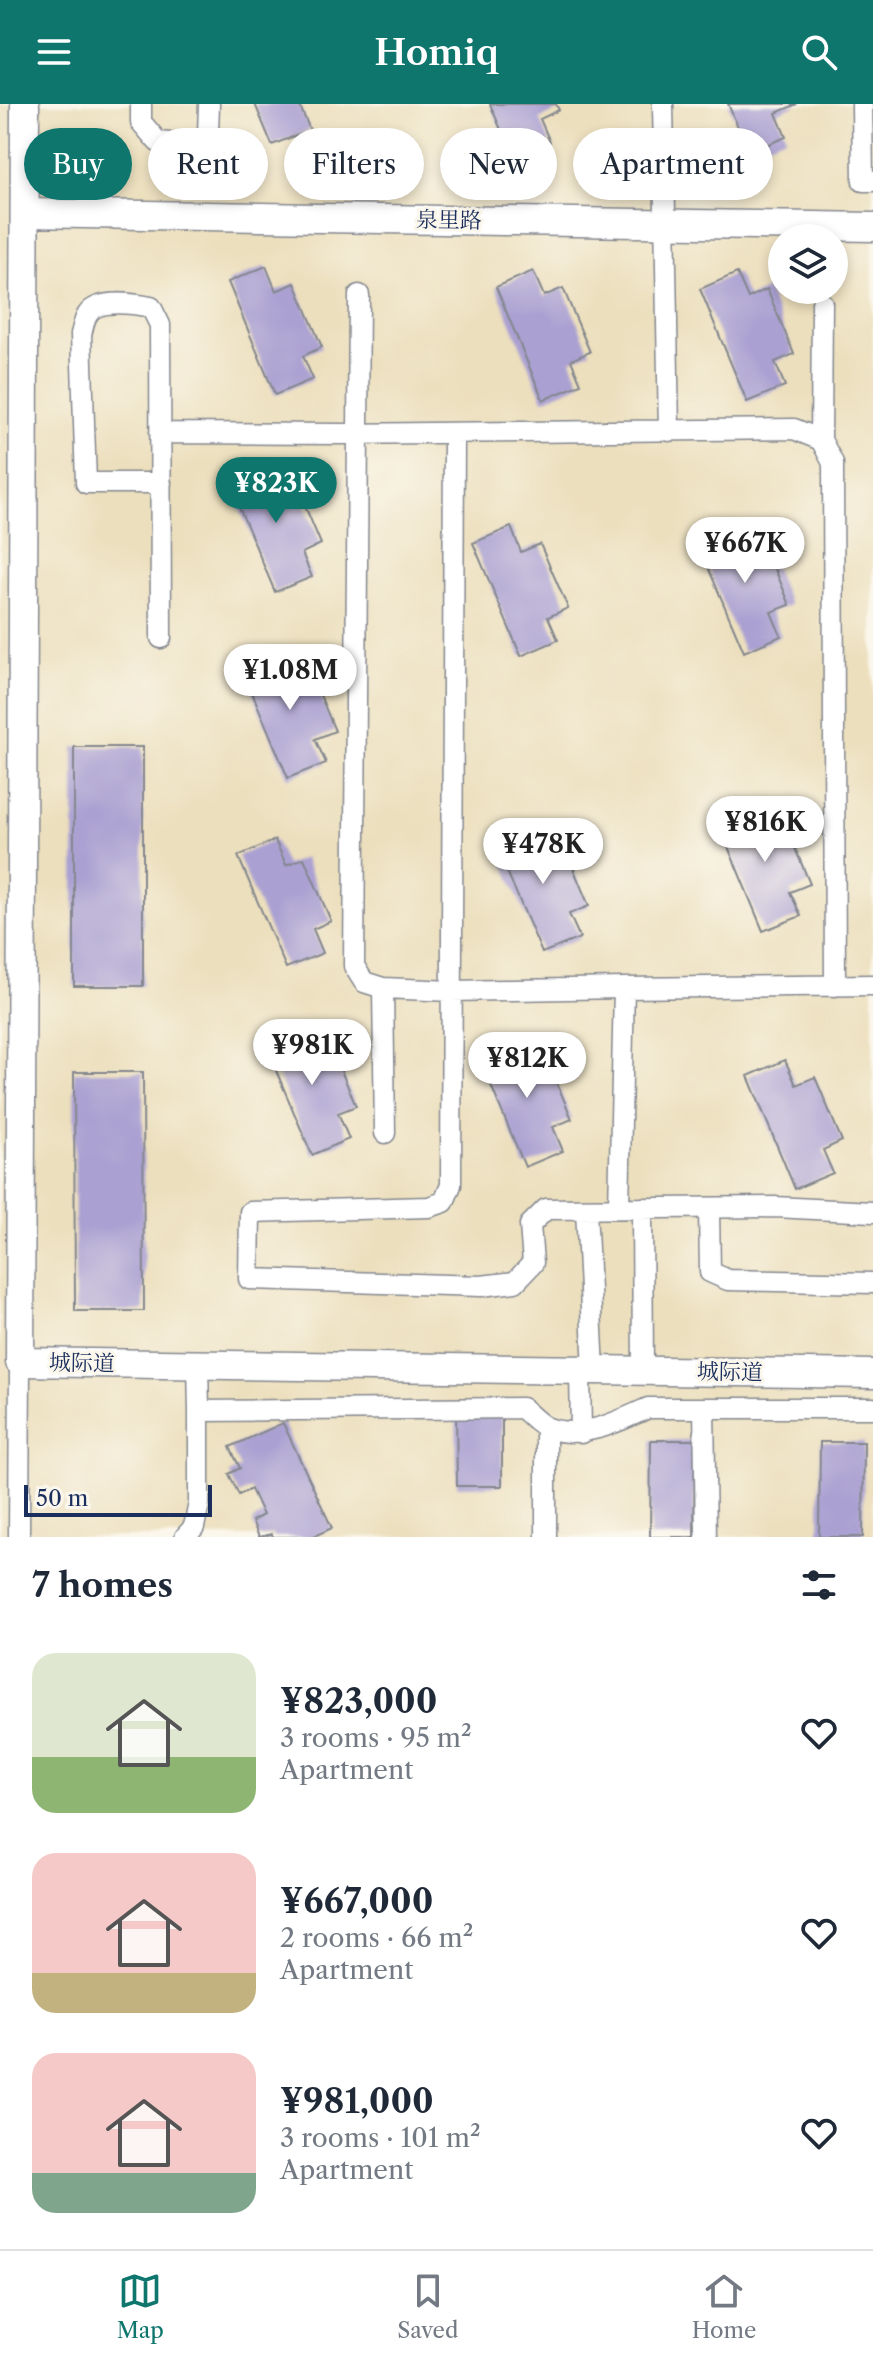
<!DOCTYPE html>
<html lang="en">
<head>
<meta charset="utf-8">
<style>
  :root { --surface:#fff; --page:#f6f6f7; --text:#1f2937; --muted:#747a83; --line:#e0e1e3; --accent:#0f766e }
  body { margin:0; font-family:"Libre Caslon Text","Noto Serif SC",serif; background:var(--page); color:var(--text); height:100vh; display:flex; flex-direction:column; font-size:30px; white-space:nowrap }
  * { box-sizing:border-box; margin:0 }
  p { font-size:26px; color:var(--muted) }
  .icon { flex:none; width:44px; height:44px; fill:none; stroke:currentColor; stroke-width:2; stroke-linecap:round; stroke-linejoin:round }
  .map { position:relative; height:1433px; overflow:hidden }
  .details { display:flex; flex-direction:column; background:var(--surface); flex:1 }
  .details>* { flex:none }
  .banner { position:absolute; left:24px; top:24px; width:826px; height:72px; display:flex; gap:16px }
  .buttons { position:absolute; left:768px; top:120px; display:grid; gap:16px }
  .buttons a { display:grid; place-items:center; width:80px; height:80px; border-radius:50%; background:var(--surface); box-shadow:0 4px 12px #0003; font-size:40px }
  .scale { position:absolute; left:24px; bottom:20px; width:188px; box-sizing:border-box; padding-left:8px; border:4px solid #1b2f5e; border-top:0; font-size:22px; line-height:28px; white-space:nowrap; color:#1b2f5e; -webkit-text-stroke:6px #fbf7ec; paint-order:stroke }
  .price { position:absolute; translate:-50% -68px; padding:0 18px; border-radius:28px; background:#fff; color:#222; font-size:26px; line-height:52px; filter:drop-shadow(0 2px 4px #0008) }
  .price::after { content:''; position:absolute; left:50%; top:48px; width:24px; height:18px; margin-left:-12px; background:inherit; clip-path:polygon(0 0,100% 0,50% 100%) }
  .price.active { background:var(--accent); color:#fff }
  ul { padding:0; list-style:none }
  li { display:flex; align-items:center; gap:24px; height:200px; padding:0 32px }
  li span { display:grid; place-items:center; flex:none; width:224px; height:160px; border-radius:24px; color:#555 }
  li>.icon { margin-inline-start:auto }
  span .icon { width:96px; height:96px; fill:#fffc; stroke-width:1 }
  li b { font-size:34px }
  h2 { display:flex; justify-content:space-between; align-items:center; height:96px; padding:0 32px; font-size:34px }
  .chip { padding:0 28px; border-radius:36px; background:var(--surface); box-shadow:0 4px 12px #0003; font-size:28px; line-height:72px }
  .chip.active { background:var(--accent); color:#fff }
  header { display:flex; justify-content:space-between; align-items:center; height:104px; padding:0 32px; background:var(--accent); color:#fff; font-size:36px; font-weight:600 }
  .menu { display:flex; justify-content:space-around; align-items:center; height:112px; border-top:2px solid var(--line); background:var(--surface); font-size:22px; color:var(--muted) }
  .menu a { display:grid; justify-items:center; gap:4px }
  .menu .active { color:var(--accent) }
  .map>svg:first-child { display:block }
</style>
</head>
<body>
<header><svg class="icon" aria-label="menu" viewBox="0 0 24 24"><path d="M4 6h16M4 12h16M4 18h16"/></svg>Homiq<svg class="icon" aria-label="search" viewBox="0 0 24 24"><circle cx="10" cy="10" r="6"/><path d="M15 15l6 6"/></svg></header>
<div class="map">
<svg width="873" height="1433" viewBox="0 0 873 1433">
  <rect width="100%" height="100%" fill="#fbf7ec"/>
  <filter id="ink" filterUnits="userSpaceOnUse"><feTurbulence type="fractalNoise" baseFrequency=".0125" numOctaves="2"/><feDisplacementMap in="SourceGraphic" scale="16" xChannelSelector="R" yChannelSelector="G"/><feConvolveMatrix kernelMatrix="1 2 1 2 8 2 1 2 1" color-interpolation-filters="sRGB"/></filter>
  <filter id="wash" filterUnits="userSpaceOnUse"><feTurbulence type="fractalNoise" baseFrequency=".006" numOctaves="4" result="noise"/><feDisplacementMap in="SourceGraphic" scale="32" xChannelSelector="R" yChannelSelector="G"/><feGaussianBlur stdDeviation="1.8" result="paint"/><feColorMatrix in="noise" values="0 0 0 0 0 0 0 0 0 0 0 0 0 0 0 0 0 1.4 0 .05"/><feComposite in="paint" operator="in"/></filter>
  <g filter="url(#wash)">
    <rect width="100%" height="100%" fill="#ecdfbd"/>
    <g id="blocks">
      <path fill="#aaa0d2" d="M255 0H299L310 26 272 41Z
        M490 0H556L559 6 540 15 550 38 513 54Z
        M728 0H797L776 9 786 33 749 48Z
        M266 162 276 187 295 179 322 243 303 252 313 275 275 291 228 178Z
        M533 167 544 192 563 184 590 248 571 256 581 280 543 296 496 183Z
        M737 169 748 194 767 185 794 250 775 258 785 282 747 298 700 185Z
        M264 359 275 384 294 376 321 440 302 449 312 473 275 488 227 375Z
        M734 419 744 444 763 436 790 501 771 508 781 532 744 548 696 435Z
        M511 423 521 448 540 440 568 504 548 513 558 536 521 552 473 439Z
        M278 546 288 571 308 562 335 627 315 635 326 659 288 674 241 562Z
        M74 643H143V882H74Z
        M753 699 764 723 783 715 810 780 790 788 801 812 763 827 716 714Z
        M532 721 542 746 562 737 589 802 569 810 580 834 542 849 494 737Z
        M275 736 286 761 304 754 331 817 313 825 323 849 286 864 238 752Z
        M300 920 311 946 329 938 356 1002 338 1009 349 1035 312 1051 263 936Z
        M515 934 525 959 545 951 572 1015 553 1023 563 1047 525 1063 478 950Z
        M785 956 796 981 815 973 842 1037 823 1046 833 1069 795 1085 748 972Z
        M74 968H143L144 1207H75Z
        M456 1305H502V1382H457Z
        M283 1319 332 1424 312 1433H273L272 1430 259 1433 252 1417 263 1411 251 1385 239 1391 229 1370 240 1364 230 1343Z
        M651 1336H695L694 1433H650Z
        M820 1338H864L863 1433H819Z"/>
    </g>
  </g>
  <g filter="url(#ink)">
    <use href="#blocks" fill-opacity="0" stroke="#84878e" stroke-width="2"/>
    <g fill="none" stroke-linecap="round" stroke-linejoin="round">
      <g stroke="#84878e" stroke-width="23">
        <path id="street" d="M141 0V18L158 38 194 41 208 30 209 0
          M663 0 669 327
          M862 0 863 77H873
          M359 191 354 862 364 878 383 884 385 1029
          M160 329 340 330 794 325 821 336 833 359 835 882
          M454 329 451 1081 444 1098 429 1103 250 1108 249 1175 481 1182 515 1178 533 1159 530 1121 546 1105 775 1103 873 1108
          M821 336 822 199
          M161 379H86L81 230C83 224 84 215 88 210 98 194 135 200 151 203L160 221 161 534
          M383 884 452 887 624 884
          M619 1104 624 884 873 881
          M642 1104 643 1267
          M709 1104 710 1168 728 1176 873 1179
          M586 1105 594 1266
          M198 1260 199 1307
          M580 1266 581 1329
          M704 1304 706 1433
          M19 1433 20 1258
          M185 1433 194 1423 199 1399V1307L522 1304C530 1310 539 1321 548 1324 582 1336 617 1318 648 1304H873
          M546 1433V1324"/>
      </g>
      <g stroke="#84878e" stroke-width="31">
        <path id="secondary" d="M25 0 20 1258 873 1270
          M25 109 873 123"/>
      </g>
      <use href="#street" stroke="#fff" stroke-width="20"/>
      <use href="#secondary" stroke="#fff" stroke-width="28"/>
    </g>
  </g>
  <g text-anchor="middle" dominant-baseline="central" stroke-width="6" stroke-linejoin="round" paint-order="stroke">
    <g font-size="22" fill="#1b2f5e" stroke="#fbf7ec">
      <text transform="translate(449 116) rotate(1)">泉里路</text>
      <text transform="translate(82 1259) rotate(1)">城际道</text>
      <text transform="translate(730 1268) rotate(1)">城际道</text>
    </g>
  </g>
</svg>
<div class="buttons">
<a><svg class="icon" aria-label="layers" viewBox="0 0 24 24"><path d="M12 4l9 5-9 5-9-5zM3 14l9 5 9-5"/></svg></a>
</div>
<div class="scale">50 m</div>
<b class="price active" style="left:276px;top:421px">¥823K</b>
<b class="price" style="left:745px;top:481px">¥667K</b>
<b class="price" style="left:290px;top:608px">¥1.08M</b>
<b class="price" style="left:765px;top:760px">¥816K</b>
<b class="price" style="left:543px;top:782px">¥478K</b>
<b class="price" style="left:312px;top:983px">¥981K</b>
<b class="price" style="left:527px;top:996px">¥812K</b>
<div class="banner">
<a class="chip active">Buy</a>
<a class="chip">Rent</a>
<a class="chip">Filters</a>
<a class="chip">New</a>
<a class="chip">Apartment</a>
</div>
</div>
<section class="details">
<h2>7 homes<svg class="icon" aria-label="filters" viewBox="0 0 24 24"><path d="M4 7h16M4 17h16"/><circle cx="9" cy="7" r="2"/><circle cx="15" cy="17" r="2"/></svg></h2>
<ul>
<li><span style="background:linear-gradient(#dfe7d0 65%,#8fb573 0)"><svg class="icon" aria-label="home" viewBox="0 0 24 24"><path d="M3 11l9-7 9 7M6 9v11h12V9"/></svg></span><div><b>¥823,000</b><p>3 rooms · 95 m²</p><p>Apartment</p></div><svg class="icon" aria-label="heart" viewBox="0 0 24 24"><path d="M12 20l-8-8c-3-5 5-10 8-4 3-6 11-1 8 4z"/></svg></li>
<li><span style="background:linear-gradient(#f6c9c9 75%,#c2b280 0)"><svg class="icon" aria-label="home" viewBox="0 0 24 24"><path d="M3 11l9-7 9 7M6 9v11h12V9"/></svg></span><div><b>¥667,000</b><p>2 rooms · 66 m²</p><p>Apartment</p></div><svg class="icon" aria-label="heart" viewBox="0 0 24 24"><path d="M12 20l-8-8c-3-5 5-10 8-4 3-6 11-1 8 4z"/></svg></li>
<li><span style="background:linear-gradient(#f6c9c9 75%,#7fa58c 0)"><svg class="icon" aria-label="home" viewBox="0 0 24 24"><path d="M3 11l9-7 9 7M6 9v11h12V9"/></svg></span><div><b>¥981,000</b><p>3 rooms · 101 m²</p><p>Apartment</p></div><svg class="icon" aria-label="heart" viewBox="0 0 24 24"><path d="M12 20l-8-8c-3-5 5-10 8-4 3-6 11-1 8 4z"/></svg></li>
</ul>
</section>
<nav class="menu">
<a class="active"><svg class="icon" aria-label="map" viewBox="0 0 24 24"><path d="M3 6l6-2 6 2 6-2v14l-6 2-6-2-6 2zM9 4v14M15 6v14"/></svg>Map</a>
<a><svg class="icon" aria-label="saved" viewBox="0 0 24 24"><path d="M7 4h10v16l-5-4-5 4z"/></svg>Saved</a>
<a><svg class="icon" aria-label="home" viewBox="0 0 24 24"><path d="M3 11l9-7 9 7M6 9v11h12V9"/></svg>Home</a>
</nav>
</body>
</html>
